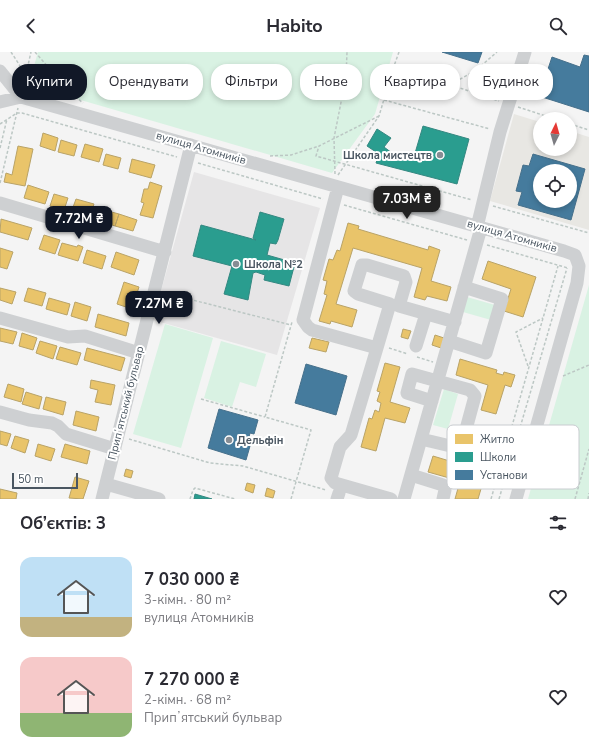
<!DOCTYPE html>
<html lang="uk">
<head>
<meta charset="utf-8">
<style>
  :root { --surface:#fff; --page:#f7f7f7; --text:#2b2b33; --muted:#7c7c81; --accent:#111827 }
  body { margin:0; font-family:"Nunito Sans",sans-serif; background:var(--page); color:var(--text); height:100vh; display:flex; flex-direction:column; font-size:15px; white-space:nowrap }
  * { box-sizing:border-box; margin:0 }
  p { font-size:13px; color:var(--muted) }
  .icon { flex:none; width:22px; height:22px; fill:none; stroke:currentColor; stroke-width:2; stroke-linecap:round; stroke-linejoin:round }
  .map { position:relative; height:447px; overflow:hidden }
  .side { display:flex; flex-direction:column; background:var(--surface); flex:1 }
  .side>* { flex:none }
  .hud { position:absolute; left:12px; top:12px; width:565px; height:36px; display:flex; gap:8px }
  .needle { width:26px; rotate:5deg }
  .controls { position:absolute; left:533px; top:60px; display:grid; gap:8px }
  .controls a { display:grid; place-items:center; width:44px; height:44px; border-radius:50%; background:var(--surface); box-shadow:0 2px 6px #0003; font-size:20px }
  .scale { position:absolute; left:12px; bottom:10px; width:66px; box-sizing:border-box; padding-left:4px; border:2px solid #4a5661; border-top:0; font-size:11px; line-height:14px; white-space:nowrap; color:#4a5661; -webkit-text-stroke:3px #fff; paint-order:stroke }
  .price { position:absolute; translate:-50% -34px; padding:0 9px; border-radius:8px; background:var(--accent); color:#fff; font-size:13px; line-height:26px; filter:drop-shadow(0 1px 2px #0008) }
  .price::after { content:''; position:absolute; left:50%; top:24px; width:12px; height:9px; margin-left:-6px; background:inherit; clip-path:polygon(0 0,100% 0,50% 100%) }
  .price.active { background:#222; color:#fff }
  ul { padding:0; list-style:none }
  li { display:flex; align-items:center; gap:12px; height:100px; padding:0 20px }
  li span { display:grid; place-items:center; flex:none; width:112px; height:80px; border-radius:12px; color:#555 }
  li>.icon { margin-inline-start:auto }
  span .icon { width:48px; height:48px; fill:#fffc; stroke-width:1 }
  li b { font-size:17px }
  h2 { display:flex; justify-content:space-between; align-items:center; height:48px; padding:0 20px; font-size:17px }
  .tag { padding:0 14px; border-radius:16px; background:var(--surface); box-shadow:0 2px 6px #0003; font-size:14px; line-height:36px }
  .tag.active { background:var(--accent); color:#fff }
  header { display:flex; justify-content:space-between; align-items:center; height:52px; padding:0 20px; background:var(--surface); font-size:18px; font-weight:700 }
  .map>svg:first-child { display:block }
</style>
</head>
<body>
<header><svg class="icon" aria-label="back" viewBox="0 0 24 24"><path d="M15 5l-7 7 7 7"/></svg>Habito<svg class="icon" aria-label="search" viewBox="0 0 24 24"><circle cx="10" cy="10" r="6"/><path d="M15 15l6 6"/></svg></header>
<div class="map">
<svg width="589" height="447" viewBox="0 0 589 447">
  <rect width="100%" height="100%" fill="#f4f4f4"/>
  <path fill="#e8e7e3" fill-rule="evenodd" d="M514 62 540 70V97H570V79L589 85V178L490 149ZM540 119H570V149H540Z"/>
  <path fill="#e6e5e6" d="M194 120 320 156 277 303 153 268Z"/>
  <path fill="#d9f2e3" d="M38 0H393L375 62 332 121 36 35 30 28Z
    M589 233V447H528Z
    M467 245 495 253 491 268 463 260Z
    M165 272 213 286 181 396 133 382Z
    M221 289 266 302 256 335 240 330 232 355 204 346Z
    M444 337 458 342 448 377 433 373Z"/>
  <path fill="#e9c46a" stroke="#b9a367" d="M43 81 58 86 55 99 40 94Z
    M61 88 77 93 74 104 58 100Z
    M85 92 103 97 99 110 81 105Z
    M18 94 33 97 25 134 4 130 6 121 12 123Z
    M106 102 121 106 118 117 103 113Z
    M132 107 155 113 151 126 129 120Z
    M150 130 162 134 153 166 140 163 144 151 141 150 144 137H148Z
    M28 133 49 140 45 152 24 146Z
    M54 142 68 146 64 158 50 154Z
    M76 147 94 152 90 163 72 158Z
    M97 156 119 162 115 174 94 167Z
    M119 162 137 168 133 179 115 174Z
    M1 167 32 176 28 188 0 180Z
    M348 171 359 174 358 177 428 198 429 194 440 198 431 229 451 235 447 249 427 244 425 248 414 245 422 216 353 196 336 252 357 258 352 275 331 269 330 272 319 269 327 243 324 242 327 229 323 228 329 207 333 208 337 198 340 199Z
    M44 183 60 188 55 202 39 197Z
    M62 191 77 195 78 193 83 195 78 209 58 203Z
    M0 196 13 200 7 217 0 215Z
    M87 198 106 204 102 217 83 211Z
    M116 200 139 208 134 223 111 215Z
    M488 209 536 225 523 265 504 259 511 237 482 227Z
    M124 230 139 235 132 257 117 252Z
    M0 236 16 240 12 252 0 248Z
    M28 236 46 241 42 254 24 249Z
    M49 246 70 252 67 263 46 257Z
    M75 250 91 255 87 269 71 264Z
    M98 262 129 271 126 284 95 275Z
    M0 276 17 280 13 292 0 289Z
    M403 277 411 279 408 287 401 285Z
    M22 281 37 286 33 298 19 294Z
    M435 283 447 287 444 297 432 293Z
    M312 286 329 290 326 300 309 296Z
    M40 289 57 294 53 307 36 301Z
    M60 295 81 301 77 313 56 307Z
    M87 296 125 306 121 319 84 308Z
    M460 307 497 318 496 321 503 323 504 320 515 323 511 335 505 333 496 362 481 358 488 333 456 323Z
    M385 311 400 315 390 350 410 356 405 371 385 366 376 399 361 395 369 366 372 367 375 358 379 360 381 351 377 349 380 340 377 339Z
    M91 328 115 333 111 353 95 350 98 338 90 336Z
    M8 332 24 337 21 350 4 345Z
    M26 340 42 345 39 357 22 352Z
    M46 345 66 350 63 363 43 357Z
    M76 359 99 365 96 379 73 373Z
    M0 379 11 382 7 394 0 392Z
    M15 384 29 388 25 401 11 396Z
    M38 392 55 397 51 409 35 404Z
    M65 392 90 399 87 412 61 405Z
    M433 404 486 420 478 447H455L460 429 428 420Z
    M126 417 133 419 131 426 124 424Z
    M75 425 89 429 83 447 69 446Z
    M247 431 255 433 253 441 245 438Z
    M267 436 275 439 273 446 265 444Z
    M0 437 17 441 16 447H0Z"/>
  <path fill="#2a9d8f" stroke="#348881" d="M423 74 469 87 457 132 376 111 379 102 367 94 377 77 391 86 384 95 396 104 413 108Z
    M260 160 284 167 278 188 276 192 270 191 267 203 295 211 289 234 264 228 265 223 256 220 253 221 248 248 224 242 232 214 193 204 201 173 256 188 253 186Z
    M195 442 212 447H194Z"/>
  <path fill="#457b9d" stroke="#46708b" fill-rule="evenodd" d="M442 0H482L478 11Z
    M584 3 589 4V60L539 44 552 5 580 15Z
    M533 102 585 117 571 168 518 153 522 140 516 139 523 113 529 114ZM544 118 570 119V149H557L556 151 540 149V146L536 145 540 131V119Z
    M306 312 347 324 336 363 295 351Z
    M219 357 258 368 254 382 250 381 247 393 250 394 246 408 208 396Z"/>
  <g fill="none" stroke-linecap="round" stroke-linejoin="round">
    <path stroke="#bcc7c4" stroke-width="1.5" stroke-dasharray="3 2" stroke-linecap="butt" d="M11 0 26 23
      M35 0 67 37 83 51
      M399 0 394 14 499 49
      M24 31 31 0
      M451 32 475 19 497 0
      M384 48 490 77
      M518 55 555 67
      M379 64 319 94 316 104 472 148
      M0 72 17 61H22L177 105
      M570 72 589 78
      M0 96 7 67
      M270 104 291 103 319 94
      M198 111 323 147
      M335 122 334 86 346 25 347 0
      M338 123 379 64 394 14
      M0 131 18 56
      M344 153 467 188
      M493 154 589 181
      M487 193 568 216
      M165 241 291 273
      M389 296 408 302
      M417 305 433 310
      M528 314 516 280 543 266
      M563 324 589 313
      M201 347 265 365
      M129 387 210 411 243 414 326 438
      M190 447 193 438 195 436 235 447
      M291 447 311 378 265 365 292 270
      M491 447 558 214
      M499 447 567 216
      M575 447 589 397
      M588 447 589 441"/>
    <path stroke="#ced0d2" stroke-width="13" d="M0 19 21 45
      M0 50 21 45 564 199 575 203 579 214 577 231 516 447
      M338 135 303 268 308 275 312 278 377 296 351 383 340 395 331 426 335 431 391 447
      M0 151 165 200
      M477 175 500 80 525 0
      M0 266 68 285 85 284 139 301
      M449 289 486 301 502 247 464 235
      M416 294 426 262
      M377 296 390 252 358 242 354 239 362 213H367L404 224 406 230 399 254 455 270
      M0 360 29 368 52 371 58 374 66 382 115 397
      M421 387 459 396 462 392 475 344 470 338 412 322 407 341 432 349
      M411 423 443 433 445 438 443 447
      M106 432 159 447
      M102 447 191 93
      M337 447 339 441
      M404 447 481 176"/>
  </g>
  <g fill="#868d94" stroke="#fff" stroke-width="1.5">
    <circle cx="440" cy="103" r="4"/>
    <circle cx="236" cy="212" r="4"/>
    <circle cx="229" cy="388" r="4"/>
  </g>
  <g text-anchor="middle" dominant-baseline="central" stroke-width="4" stroke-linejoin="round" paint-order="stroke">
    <g font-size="11" fill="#4a5661" stroke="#fff">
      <text transform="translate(201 96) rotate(16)">вулиця Атомників</text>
      <text transform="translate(512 184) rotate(16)">вулиця Атомників</text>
      <text transform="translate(126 351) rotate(-76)">Припʼятський бульвар</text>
    </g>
    <g font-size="11" font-weight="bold" fill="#4a5661" stroke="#fff" text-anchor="start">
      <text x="432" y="103" text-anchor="end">Школа мистецтв</text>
      <text x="244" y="212">Школа №2</text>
      <text x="237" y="388">Дельфін</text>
    </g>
  </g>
  <rect x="447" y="373" width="132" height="64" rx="6" fill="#fff" stroke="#c9ccd0" stroke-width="1"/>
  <rect x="455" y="382" width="18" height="10" fill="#e9c46a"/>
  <rect x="455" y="400" width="18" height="10" fill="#2a9d8f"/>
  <rect x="455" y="418" width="18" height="10" fill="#457b9d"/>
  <g font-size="11" fill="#4a5661">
    <text x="480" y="391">Житло</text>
    <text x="480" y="409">Школи</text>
    <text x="480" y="427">Установи</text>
  </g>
</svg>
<div class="controls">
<a><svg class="needle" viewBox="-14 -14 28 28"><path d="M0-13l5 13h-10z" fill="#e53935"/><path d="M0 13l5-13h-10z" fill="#7c7c81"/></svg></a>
<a><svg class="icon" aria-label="locate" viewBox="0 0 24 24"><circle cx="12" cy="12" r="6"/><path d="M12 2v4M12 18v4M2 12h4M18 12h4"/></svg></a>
</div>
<div class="scale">50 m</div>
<b class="price active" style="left:407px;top:168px">7.03M ₴</b>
<b class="price" style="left:79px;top:188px">7.72M ₴</b>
<b class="price" style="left:159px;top:273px">7.27M ₴</b>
<div class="hud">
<a class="tag active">Купити</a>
<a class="tag">Орендувати</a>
<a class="tag">Фільтри</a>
<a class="tag">Нове</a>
<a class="tag">Квартира</a>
<a class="tag">Будинок</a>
</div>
</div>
<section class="side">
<h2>Об’єктів: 3<svg class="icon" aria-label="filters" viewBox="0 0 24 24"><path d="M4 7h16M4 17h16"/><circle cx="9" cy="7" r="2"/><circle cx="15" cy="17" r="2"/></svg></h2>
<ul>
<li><span style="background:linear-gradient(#bfe0f5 75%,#c2b280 0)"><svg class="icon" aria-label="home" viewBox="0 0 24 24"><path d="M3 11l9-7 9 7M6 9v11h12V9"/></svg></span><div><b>7 030 000 ₴</b><p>3-кімн. · 80 m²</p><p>вулиця Атомників</p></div><svg class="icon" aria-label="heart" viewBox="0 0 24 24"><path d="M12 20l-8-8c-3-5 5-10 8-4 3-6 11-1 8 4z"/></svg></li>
<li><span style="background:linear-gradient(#f6c9c9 70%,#8fb573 0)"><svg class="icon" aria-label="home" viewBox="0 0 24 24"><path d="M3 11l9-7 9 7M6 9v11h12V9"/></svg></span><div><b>7 270 000 ₴</b><p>2-кімн. · 68 m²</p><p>Припʼятський бульвар</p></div><svg class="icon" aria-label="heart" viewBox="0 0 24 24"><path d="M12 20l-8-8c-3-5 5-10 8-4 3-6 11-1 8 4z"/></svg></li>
</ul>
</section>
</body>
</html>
